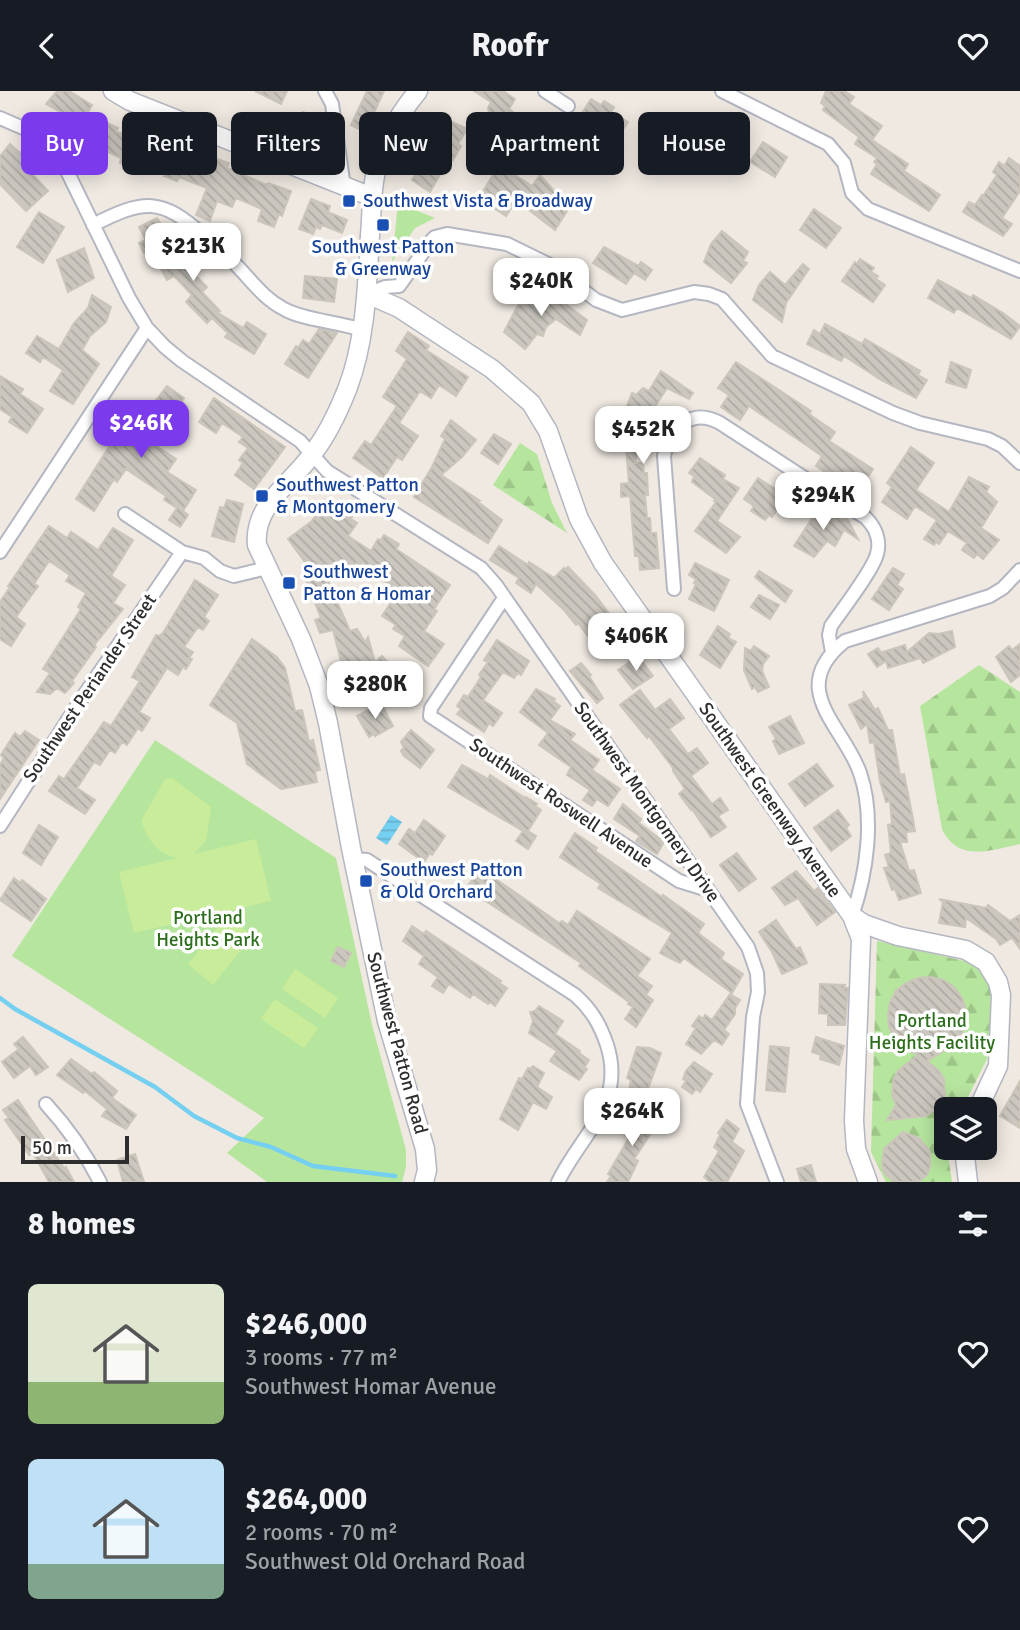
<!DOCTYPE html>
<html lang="en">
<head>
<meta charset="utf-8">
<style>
  :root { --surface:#171b24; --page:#20242c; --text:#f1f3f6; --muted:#9ea1a6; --accent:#7c3aed }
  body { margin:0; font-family:Signika,sans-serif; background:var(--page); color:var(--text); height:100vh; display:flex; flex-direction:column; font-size:26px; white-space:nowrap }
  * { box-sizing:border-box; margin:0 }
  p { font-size:23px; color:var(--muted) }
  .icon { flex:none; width:38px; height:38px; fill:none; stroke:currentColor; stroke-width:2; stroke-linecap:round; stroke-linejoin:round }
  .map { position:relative; height:1091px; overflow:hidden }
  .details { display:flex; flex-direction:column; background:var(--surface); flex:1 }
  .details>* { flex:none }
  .guide { position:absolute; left:21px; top:21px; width:978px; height:63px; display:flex; gap:14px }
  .tools { position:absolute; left:934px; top:1006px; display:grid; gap:14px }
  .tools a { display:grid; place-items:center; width:63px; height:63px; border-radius:10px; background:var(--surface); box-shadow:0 4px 18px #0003; font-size:35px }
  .scale { position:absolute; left:21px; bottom:18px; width:108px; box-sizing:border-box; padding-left:7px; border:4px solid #2e2e2e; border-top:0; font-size:19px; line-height:24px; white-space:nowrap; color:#2e2e2e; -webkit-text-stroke:5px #fff; paint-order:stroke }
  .price { position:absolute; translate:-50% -60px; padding:0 16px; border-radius:14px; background:#fff; color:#222; font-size:23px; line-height:46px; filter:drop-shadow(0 2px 4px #0008) }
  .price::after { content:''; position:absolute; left:50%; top:42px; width:21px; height:16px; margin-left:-10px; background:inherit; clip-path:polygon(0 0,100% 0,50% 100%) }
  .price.selected { background:var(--accent); color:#fff }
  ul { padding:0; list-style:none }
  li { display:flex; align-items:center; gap:21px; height:175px; padding:0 28px }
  li span { display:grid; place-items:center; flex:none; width:196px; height:140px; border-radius:10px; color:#555 }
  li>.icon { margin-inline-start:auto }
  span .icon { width:84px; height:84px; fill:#fffc; stroke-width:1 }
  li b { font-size:30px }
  h2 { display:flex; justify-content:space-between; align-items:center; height:84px; padding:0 28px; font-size:30px }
  .pill { padding:0 24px; border-radius:10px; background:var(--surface); box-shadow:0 4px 18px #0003; font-size:24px; line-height:63px }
  .pill.selected { background:var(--accent); color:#fff }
  header { display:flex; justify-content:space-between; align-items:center; height:91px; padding:0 28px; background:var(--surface); font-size:32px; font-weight:700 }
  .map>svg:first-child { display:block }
</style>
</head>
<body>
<header><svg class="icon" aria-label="back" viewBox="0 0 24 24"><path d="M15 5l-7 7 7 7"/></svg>Roofr<svg class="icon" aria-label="heart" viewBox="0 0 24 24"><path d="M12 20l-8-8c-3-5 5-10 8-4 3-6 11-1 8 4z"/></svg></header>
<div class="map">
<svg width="1020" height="1091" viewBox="0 0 1020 1091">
  <defs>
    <pattern id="forest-firs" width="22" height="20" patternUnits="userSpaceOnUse" patternTransform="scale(1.75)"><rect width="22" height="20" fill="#b6e59e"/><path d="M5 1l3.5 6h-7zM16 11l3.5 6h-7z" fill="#9dc588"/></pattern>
    <pattern id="water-rules" width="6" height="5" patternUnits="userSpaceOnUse" patternTransform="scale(1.75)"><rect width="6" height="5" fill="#75cff0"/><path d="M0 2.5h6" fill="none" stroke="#66b2ce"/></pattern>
    <pattern id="building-back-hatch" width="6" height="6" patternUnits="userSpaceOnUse" patternTransform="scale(1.75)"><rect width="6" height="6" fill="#cbc7bf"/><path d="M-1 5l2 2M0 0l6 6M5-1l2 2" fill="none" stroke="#afaba4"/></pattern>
  </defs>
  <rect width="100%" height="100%" fill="#efe9e1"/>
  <path fill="url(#forest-firs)" d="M520 352 537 363 552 412 567 442 493 394Z
    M979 574 1020 601V753C991 759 958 772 942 738L920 615Z
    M877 850 973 872 991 892 989 964 962 1018H947V1057L952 1091H886L871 1061Z"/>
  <path fill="#b6e59e" d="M398 112 435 127 415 137 392 171Z
    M155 649 336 767 372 934 406 1059V1076L402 1091H267L227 1062 264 1027 12 865Z"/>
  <path fill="#c9ec9a" d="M172 687 211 716 206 749 194 763 256 748 271 810 134 842 119 781 177 767C156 762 149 750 141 730L165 688Z
    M227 825 252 845 213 894 188 873Z
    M295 878 338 907 325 927 282 898Z
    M275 908 318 937 304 957 261 928Z"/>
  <path fill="url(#water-rules)" d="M391 724 402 731 387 754 376 747Z"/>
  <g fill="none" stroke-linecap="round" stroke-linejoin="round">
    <path stroke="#75cff0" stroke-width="4.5" d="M0 907 15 918 155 996 194 1025 237 1047 271 1056 313 1075 395 1085"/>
  </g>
  <path fill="url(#building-back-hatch)" stroke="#cbc5ba" stroke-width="2" d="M57 0H69L92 14 87 23 118 37 116 41 168 52 214 70 215 67 229 72 227 77 267 94 268 92 291 100 282 125 279 123 274 136 258 130 262 118 236 107 232 116 217 110 210 130 196 124 207 97 179 86 177 90 164 85 166 82 120 72 121 67 96 55 84 65 75 54 94 39 46 13Z
    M255 0H287L281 13Z
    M367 0H384L365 41 351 34Z
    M474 0H503L515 8 509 18 513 21 506 32 501 29 494 42 488 17 491 11Z
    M826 0H844L854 6 849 13 882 35 872 49 908 73 904 80 940 104 929 120 871 83 877 73 874 71 877 67 855 53 859 46 823 19 825 15 821 12Z
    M591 8 601 14 604 10 614 16 611 21 628 31 620 43 613 38 608 46 588 33 577 55 560 47 567 33 573 36Z
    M303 21 326 31 328 43 309 35 307 40 304 39 299 50 283 43 291 22 301 26Z
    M537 22 553 29 559 36 548 54 526 40Z
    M444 27 467 38 458 53 461 55 453 69 450 66 430 101 412 89 433 55 429 52Z
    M697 29 725 47 722 51 739 61 731 74 686 46Z
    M763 51 787 66 775 86 750 71Z
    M10 53 20 62 25 57 35 65 25 75 48 100 26 120 0 93V65Z
    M1009 67 1020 75V100L1002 127 1012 133 1003 145 963 121 969 111 975 114 982 104 983 105 997 84 993 81 999 71 1004 75Z
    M499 74 532 95 540 84 557 103 555 107 561 111 559 115 567 120 555 139 516 109 506 125 479 107Z
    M311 108 330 115 328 121 347 129 342 142 322 134 320 138 316 136 313 143 299 138Z
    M814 118 841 137 826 157 800 139Z
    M39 121 64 136 43 172 17 156Z
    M157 127 164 139 175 133 187 142 173 151 194 187 196 185 207 196 202 201 220 220 218 222 243 237 247 231 266 243 254 263 225 246 228 242 212 227 207 232 186 211 192 204 174 185 167 189 151 159 144 162 139 152 146 149 139 136Z
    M722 140 748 161 743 170 747 172 731 192 704 171 711 153Z
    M604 156 639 175 626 193 593 172Z
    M84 157 94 187 68 201 57 169Z
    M860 168 874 177 871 181 878 185 876 188 885 194 873 211 842 190 855 171 857 173Z
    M641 171 652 179 645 189 634 182Z
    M803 173 809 178 786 212 782 231 753 209 759 194 770 181 785 194Z
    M305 185 337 188 334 211 303 207Z
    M938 189 971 207 973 204 1003 222 1020 235 1011 248 957 217 954 222 928 207Z
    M533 197 550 208 552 203 587 229 580 244 556 228 546 236 543 245 537 243 525 258 504 241 517 216 522 209 524 210Z
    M92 204 111 216 106 231 90 245 82 259 99 273 73 313 50 300 63 279 43 266 40 271 26 262 37 245 59 258 74 232 88 217Z
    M825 233 862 253 865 248 920 280 918 284 927 289 916 307 881 289 844 265 841 270 807 253 814 239 820 243Z
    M319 238 337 242 308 287 285 273 296 255 298 257 303 249 309 253Z
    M408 241 429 255 426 259 468 286 456 305 439 294 431 307 420 300 399 332 418 345 402 369 397 366 383 387 353 367 365 350 371 354 397 315 383 306 407 268 396 260Z
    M736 271 811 320 809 323 835 341 829 350 873 378 859 399 830 380 828 383 816 375 822 365 749 315 740 329 721 316 729 304 718 297Z
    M951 271 971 279 966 297 946 291Z
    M661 280 693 302 689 308 667 297 642 336 635 372H643L644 382H647L648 404H645L647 427H650L651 442H656L659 477 640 479 639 465H635L630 405 621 406V393L629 392 626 357 621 356 625 330 622 328 632 302 636 304 643 297 649 300Z
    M0 285 23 298 20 303 43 318 27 342 9 331 12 326 0 318Z
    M167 295 184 307 170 328 166 325 164 328 156 326 143 346 176 368 167 381 196 399 183 420 188 424 180 436 169 429 177 417 164 409 166 405 126 378 117 391 114 388 94 420 76 408 129 324 136 328 144 315 149 318Z
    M214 307 285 356 254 398 235 384 243 372 239 369 248 357 239 351 243 346 222 332 216 342 199 331Z
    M451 329 476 349 462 366 441 384 480 410 478 411 502 429 488 452 414 406 432 376 445 348 441 345Z
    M494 343 511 353 498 373 481 362Z
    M911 356 934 372 916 399 949 421 969 386 989 396 986 401 997 411 981 437 999 449 983 468 977 463 974 467 962 459 967 452 948 440 939 453 936 451 934 454 924 448 937 429 915 415 907 428 882 411 892 396 887 392Z
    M700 367 725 384 723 388 739 397 717 430 740 446 726 462 695 440 716 411 714 410 715 408 692 391 694 385 689 382Z
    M758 387 786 405 772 426 769 424 765 429 751 420 754 415 744 408Z
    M227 409 243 413 234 451 212 445 220 416 224 417Z
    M325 409 352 426 351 428 357 432 348 445 371 460 378 448 380 450 384 444 399 453 396 458 450 494 434 518 437 520 424 540 444 553 428 575 399 555 405 545 393 538 396 534 382 525 397 502 388 496 390 494 356 472 327 488 350 540 357 538 365 551 368 546 375 571 382 565 397 582 370 605 353 586 339 591 332 573 341 570 333 539 320 542 315 529 321 527 301 477 307 474 288 448 312 430Z
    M830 419 848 429 858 448 844 439 835 455 827 450 814 466 794 455 816 421 825 426Z
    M49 435 67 447 71 441 98 459 113 437 133 449 111 485 125 494 113 512 123 518 94 554 96 556 72 590 74 592 65 602 57 597 50 603 37 601 50 582 43 578 81 518 78 516 86 502 66 490 70 484 49 470 34 493 38 495 16 526 25 533 11 555 0 548V511L10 496 8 495Z
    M499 455 528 474 529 471 554 487 564 477 565 479 568 476 595 504 611 525 608 527 617 539 596 556 578 532 576 534 564 519 536 493 531 502 516 492 519 487 490 469Z
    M695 472 729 489 714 520 689 508 696 493 694 492 696 488 689 484Z
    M893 477 904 483 897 494 903 498 889 519 872 508Z
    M759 480 792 500 785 511 755 486Z
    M195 489 218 504 204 526 209 530 203 539 198 536 184 556 193 561 189 567 192 568 186 578 183 576 178 584 167 577 139 621 150 627 142 640 138 637 127 654 122 651 115 662 110 659 100 674 94 671 77 697 95 709 85 723 49 700 59 685 64 688 104 631 111 635 140 590 132 586 151 553 156 544 159 545 163 542Z
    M759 504 779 514 770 528 751 516Z
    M718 535 730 543 728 547 736 551 720 577 700 564Z
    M952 540 955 556 923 572 921 567 888 577 886 570 877 576 868 563 878 557 885 566 883 561 905 554 907 561 929 542 938 543Z
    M252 548 277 566 285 577 295 620 302 619 309 651 313 649 320 679 315 680 317 691 281 698 247 673 237 632 210 614Z
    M497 549 529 570 521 584 518 582 514 587 503 581 483 609 502 622 493 635 489 632 484 641 457 623 461 618 457 615 464 604 468 606 481 586 479 584 488 571 484 569Z
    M1020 553V584L1011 591 996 566 1009 555 1012 559Z
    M754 555 769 565 763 573 762 580 769 596 758 601 755 596 752 598 744 579 745 557 751 560Z
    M638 565 653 585 633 598 618 579Z
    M581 572 591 584 589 585 603 607 597 612 570 580Z
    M536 598 555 608 553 610 560 615 550 629 575 643 570 649 599 669 592 679 620 698 608 715 597 708 592 715 583 709 590 699 567 684 571 676 539 654 548 642 520 621Z
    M640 599 655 619 670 608 684 627 669 638 688 663 697 657 708 672 691 685 712 713 720 707 728 719 718 725 726 736 711 746 692 718 691 719 679 703 685 698 673 680V677L649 645 647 647 620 614Z
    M863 600 875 619 878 617 888 639H892L900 684 904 683 913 728 915 740 906 741 907 751H900L909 780 914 779 921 802 899 809 895 798 892 799 884 777 889 776 885 764 891 762 888 734 892 733 890 710 886 711 880 690 874 651 870 652 867 633 861 638 849 614 864 607Z
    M381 612 393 635 375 645 374 643 369 646 357 625Z
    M790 625 804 652 779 663 773 650 776 648 769 636Z
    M411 639 434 659 420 677 404 665 401 660 404 657 401 651Z
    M25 640 39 649 0 708V674L4 667 1 664 15 642 20 646Z
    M817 673 833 695 805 715 789 693Z
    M462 674 488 688 490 684 525 707 526 706 537 713 535 715 541 719 528 740 536 745 528 758 516 750 523 740 448 696Z
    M623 713 641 728 639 732 664 751 657 763 636 750 640 745 614 728Z
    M838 719 849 734 846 737 851 745 831 760 814 737Z
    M424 729 445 745 432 764 430 762 424 771 399 753 409 738 415 742Z
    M39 734 58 746 41 774 23 762Z
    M575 742 597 757 595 760 662 806 663 804 704 833 698 842 724 862 721 868 743 883 732 902 684 867 680 872 660 862 672 842 598 797 601 793 560 766Z
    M737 762 756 788 739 800 720 774Z
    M480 777 559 832 562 830 568 834 577 820 650 868 637 885 652 895 646 904 653 909 636 936 625 928 633 916 628 913 629 911 579 875 581 872 481 807 476 809 475 804 466 798Z
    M796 780 814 800 818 797 835 821 817 834 798 807 785 814 772 797Z
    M14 787 20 792 22 789 46 808 31 830 0 809Z
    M939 808 986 817 988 814 1010 830 1020 824V858L1012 847 1000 854 996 848 966 827 965 836 939 832 943 811Z
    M776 829 796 858 800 856 807 872 782 883 772 861 759 841Z
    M412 835 424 843 426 840 501 890 499 892 507 897 495 915 490 911 488 913 473 903 470 907 449 893 443 902 432 895 438 886 419 873 424 865 403 850Z
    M338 856 351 862 344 876 331 870Z
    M931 886 943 889 954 896 962 907 966 919 965 932 961 945 952 955 927 970 939 980 944 988 945 1006 941 1014 926 1025 887 1029 896 1014 892 1004 894 987 898 980 918 964 904 957 895 948 889 936 888 924 890 911 896 900 906 892 918 887Z
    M820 893 845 894 844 897H848L845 934H828V923L819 922Z
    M730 903 740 909 735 917V923L724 939 729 943 722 954 714 949 701 963 686 953 696 937 692 935 699 925 703 928 705 924 712 929Z
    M539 915 563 930 555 943 580 960 579 962 589 969 584 977 587 978 579 989 550 970 557 960 529 942 533 930 530 921 535 920Z
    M23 946 48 976 36 984 30 975 14 987 2 971 19 958 14 953Z
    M816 946 844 955 839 974 820 968 821 964 812 961Z
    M770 955 789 957 785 1001 766 999Z
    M637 956 650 957 661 962 645 1006 629 1000 631 989 627 987Z
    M71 968 92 983 94 981 117 1000 112 1007 136 1024 126 1038 102 1025 107 1018 85 1000 83 1002 57 984Z
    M694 971 712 983 700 1001 696 998 692 1003 682 996 686 990 683 988 686 980Z
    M533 975 544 982 537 996 552 1006 546 1018 533 1011 518 1039 500 1028 519 987 522 988 528 977 530 978Z
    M1020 990V1037L1000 1025Z
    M18 1009 64 1077 66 1076 74 1091H49L33 1062 29 1064 5 1029 9 1027 3 1019Z
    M636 1019 657 1033 634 1068 638 1070 628 1091H607L611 1085 608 1083 630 1045 626 1042 632 1034 628 1032Z
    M727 1029 739 1038 732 1051 744 1060 727 1091H710L704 1086 719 1060 714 1056 720 1044 718 1042Z
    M903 1041 919 1047 930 1060V1076L927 1084 918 1091H894L884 1082 882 1074 884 1058Z
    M135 1063 144 1091H123L117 1069Z
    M811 1074 816 1091H801L797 1078Z"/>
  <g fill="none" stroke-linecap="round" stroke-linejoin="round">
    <g stroke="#b4b7c1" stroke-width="16">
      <path id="street" d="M325 0 332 13 344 96
        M545 0 568 15
        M722 0 828 53 844 72 852 102 868 118 1020 180
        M0 27 37 43 53 59 68 82 129 207 147 237 165 256 182 270 300 350 327 380 481 477 496 494 748 856 757 882 758 901 753 926 747 1013 777 1091
        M93 134C144 108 161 106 204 145 216 156 229 166 240 178 254 193 265 208 284 218 303 229 339 231 362 239
        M367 203 385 196 399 195 431 150 435 146 447 143 507 153 550 174 596 209 622 219 694 201 709 203 722 208 772 265 893 322 920 332 988 348 1002 355 1020 372
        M125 423 182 461 204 467 220 480 234 485 267 477
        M0 461 147 237
        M674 498 664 365C669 337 692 316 720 332L866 427C875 436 881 449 877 463 873 479 842 519 831 535L829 544 832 561
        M504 507 431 617 430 625 679 790 708 799
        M0 735 78 613 182 461
        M353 768 367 769 373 773 575 904C591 918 600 933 607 954 626 1013 581 1043 558 1091
        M852 825C867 782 875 726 860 682 844 635 785 598 845 550L990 505 1003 497 1020 479
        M46 1013C68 1037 85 1061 100 1091"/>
    </g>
    <g stroke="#b4b7c1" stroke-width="21">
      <path id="secondary" d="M113 0 130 10 372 106
        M418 0C399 23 383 51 376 80 371 101 372 122 370 144 367 194 366 248 348 296 339 319 328 343 313 362 292 393 253 413 257 454L301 548 319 595 328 632 351 757 387 930 425 1058 427 1079 424 1091
        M367 203 399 217 492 278 531 312 548 340 579 428 603 472 852 825 861 848 854 1030 856 1058 868 1091
        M852 825 864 833 898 845 966 859 986 871 998 891 1001 904 998 975 978 1018
        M964 1057 968 1091"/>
    </g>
    <use href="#street" stroke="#fff" stroke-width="12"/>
    <use href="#secondary" stroke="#fff" stroke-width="18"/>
  </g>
  <g fill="#1a4fb4" stroke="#fff" stroke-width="2.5">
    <rect x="342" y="103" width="14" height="14" rx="3.5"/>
    <rect x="376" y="127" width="14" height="14" rx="3.5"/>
    <rect x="255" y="398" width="14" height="14" rx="3.5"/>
    <rect x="282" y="485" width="14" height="14" rx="3.5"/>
    <rect x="359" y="783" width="14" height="14" rx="3.5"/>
  </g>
  <g text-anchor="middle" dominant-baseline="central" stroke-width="7" stroke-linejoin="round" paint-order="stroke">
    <g font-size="19" fill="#164399" stroke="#fff" text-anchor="start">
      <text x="363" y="110">Southwest Vista &amp; Broadway</text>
      <text x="383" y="156" text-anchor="middle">Southwest Patton<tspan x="383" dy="22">&amp; Greenway</tspan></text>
      <text x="276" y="394">Southwest Patton<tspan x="276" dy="22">&amp; Montgomery</tspan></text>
      <text x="303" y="481">Southwest<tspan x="303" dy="22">Patton &amp; Homar</tspan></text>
      <text x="380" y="779">Southwest Patton<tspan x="380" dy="22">&amp; Old Orchard</tspan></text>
    </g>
    <g font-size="19" fill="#2e2e2e" stroke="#fff">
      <text transform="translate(90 597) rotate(-56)">Southwest Periander Street</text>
      <text transform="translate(770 709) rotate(55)">Southwest Greenway Avenue</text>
      <text transform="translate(647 711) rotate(55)">Southwest Montgomery Drive</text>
      <text transform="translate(561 712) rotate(34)">Southwest Roswell Avenue</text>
      <text transform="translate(397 952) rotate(75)">Southwest Patton Road</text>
    </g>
    <g font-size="19" fill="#2c6e1b" stroke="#fff">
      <text x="208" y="827">Portland<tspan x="208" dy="22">Heights Park</tspan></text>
      <text x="932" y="930">Portland<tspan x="932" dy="22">Heights Facility</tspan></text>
    </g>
  </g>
</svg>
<div class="tools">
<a><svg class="icon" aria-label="layers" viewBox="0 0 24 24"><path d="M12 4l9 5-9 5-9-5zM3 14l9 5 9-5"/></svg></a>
</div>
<div class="scale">50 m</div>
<b class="price" style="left:193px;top:192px">$213K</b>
<b class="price" style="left:541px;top:227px">$240K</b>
<b class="price selected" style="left:141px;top:369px">$246K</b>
<b class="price" style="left:643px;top:375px">$452K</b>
<b class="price" style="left:823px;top:441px">$294K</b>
<b class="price" style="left:636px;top:582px">$406K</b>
<b class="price" style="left:375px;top:630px">$280K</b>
<b class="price" style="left:632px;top:1057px">$264K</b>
<div class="guide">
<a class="pill selected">Buy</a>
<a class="pill">Rent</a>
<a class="pill">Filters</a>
<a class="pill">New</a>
<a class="pill">Apartment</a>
<a class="pill">House</a>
</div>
</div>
<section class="details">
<h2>8 homes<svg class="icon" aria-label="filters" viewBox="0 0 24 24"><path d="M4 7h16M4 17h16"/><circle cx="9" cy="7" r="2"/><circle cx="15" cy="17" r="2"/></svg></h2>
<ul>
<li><span style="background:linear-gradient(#dfe7d0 70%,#8fb573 0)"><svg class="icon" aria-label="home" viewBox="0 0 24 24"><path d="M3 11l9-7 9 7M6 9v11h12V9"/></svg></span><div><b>$246,000</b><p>3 rooms · 77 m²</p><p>Southwest Homar Avenue</p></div><svg class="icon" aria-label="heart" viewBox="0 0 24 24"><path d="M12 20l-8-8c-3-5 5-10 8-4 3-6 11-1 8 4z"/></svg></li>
<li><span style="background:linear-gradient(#bfe0f5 75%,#7fa58c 0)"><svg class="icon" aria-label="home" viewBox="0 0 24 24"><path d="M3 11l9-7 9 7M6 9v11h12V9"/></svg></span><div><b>$264,000</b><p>2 rooms · 70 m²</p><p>Southwest Old Orchard Road</p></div><svg class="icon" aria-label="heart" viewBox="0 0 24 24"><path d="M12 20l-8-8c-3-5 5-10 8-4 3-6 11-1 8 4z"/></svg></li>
</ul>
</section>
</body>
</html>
